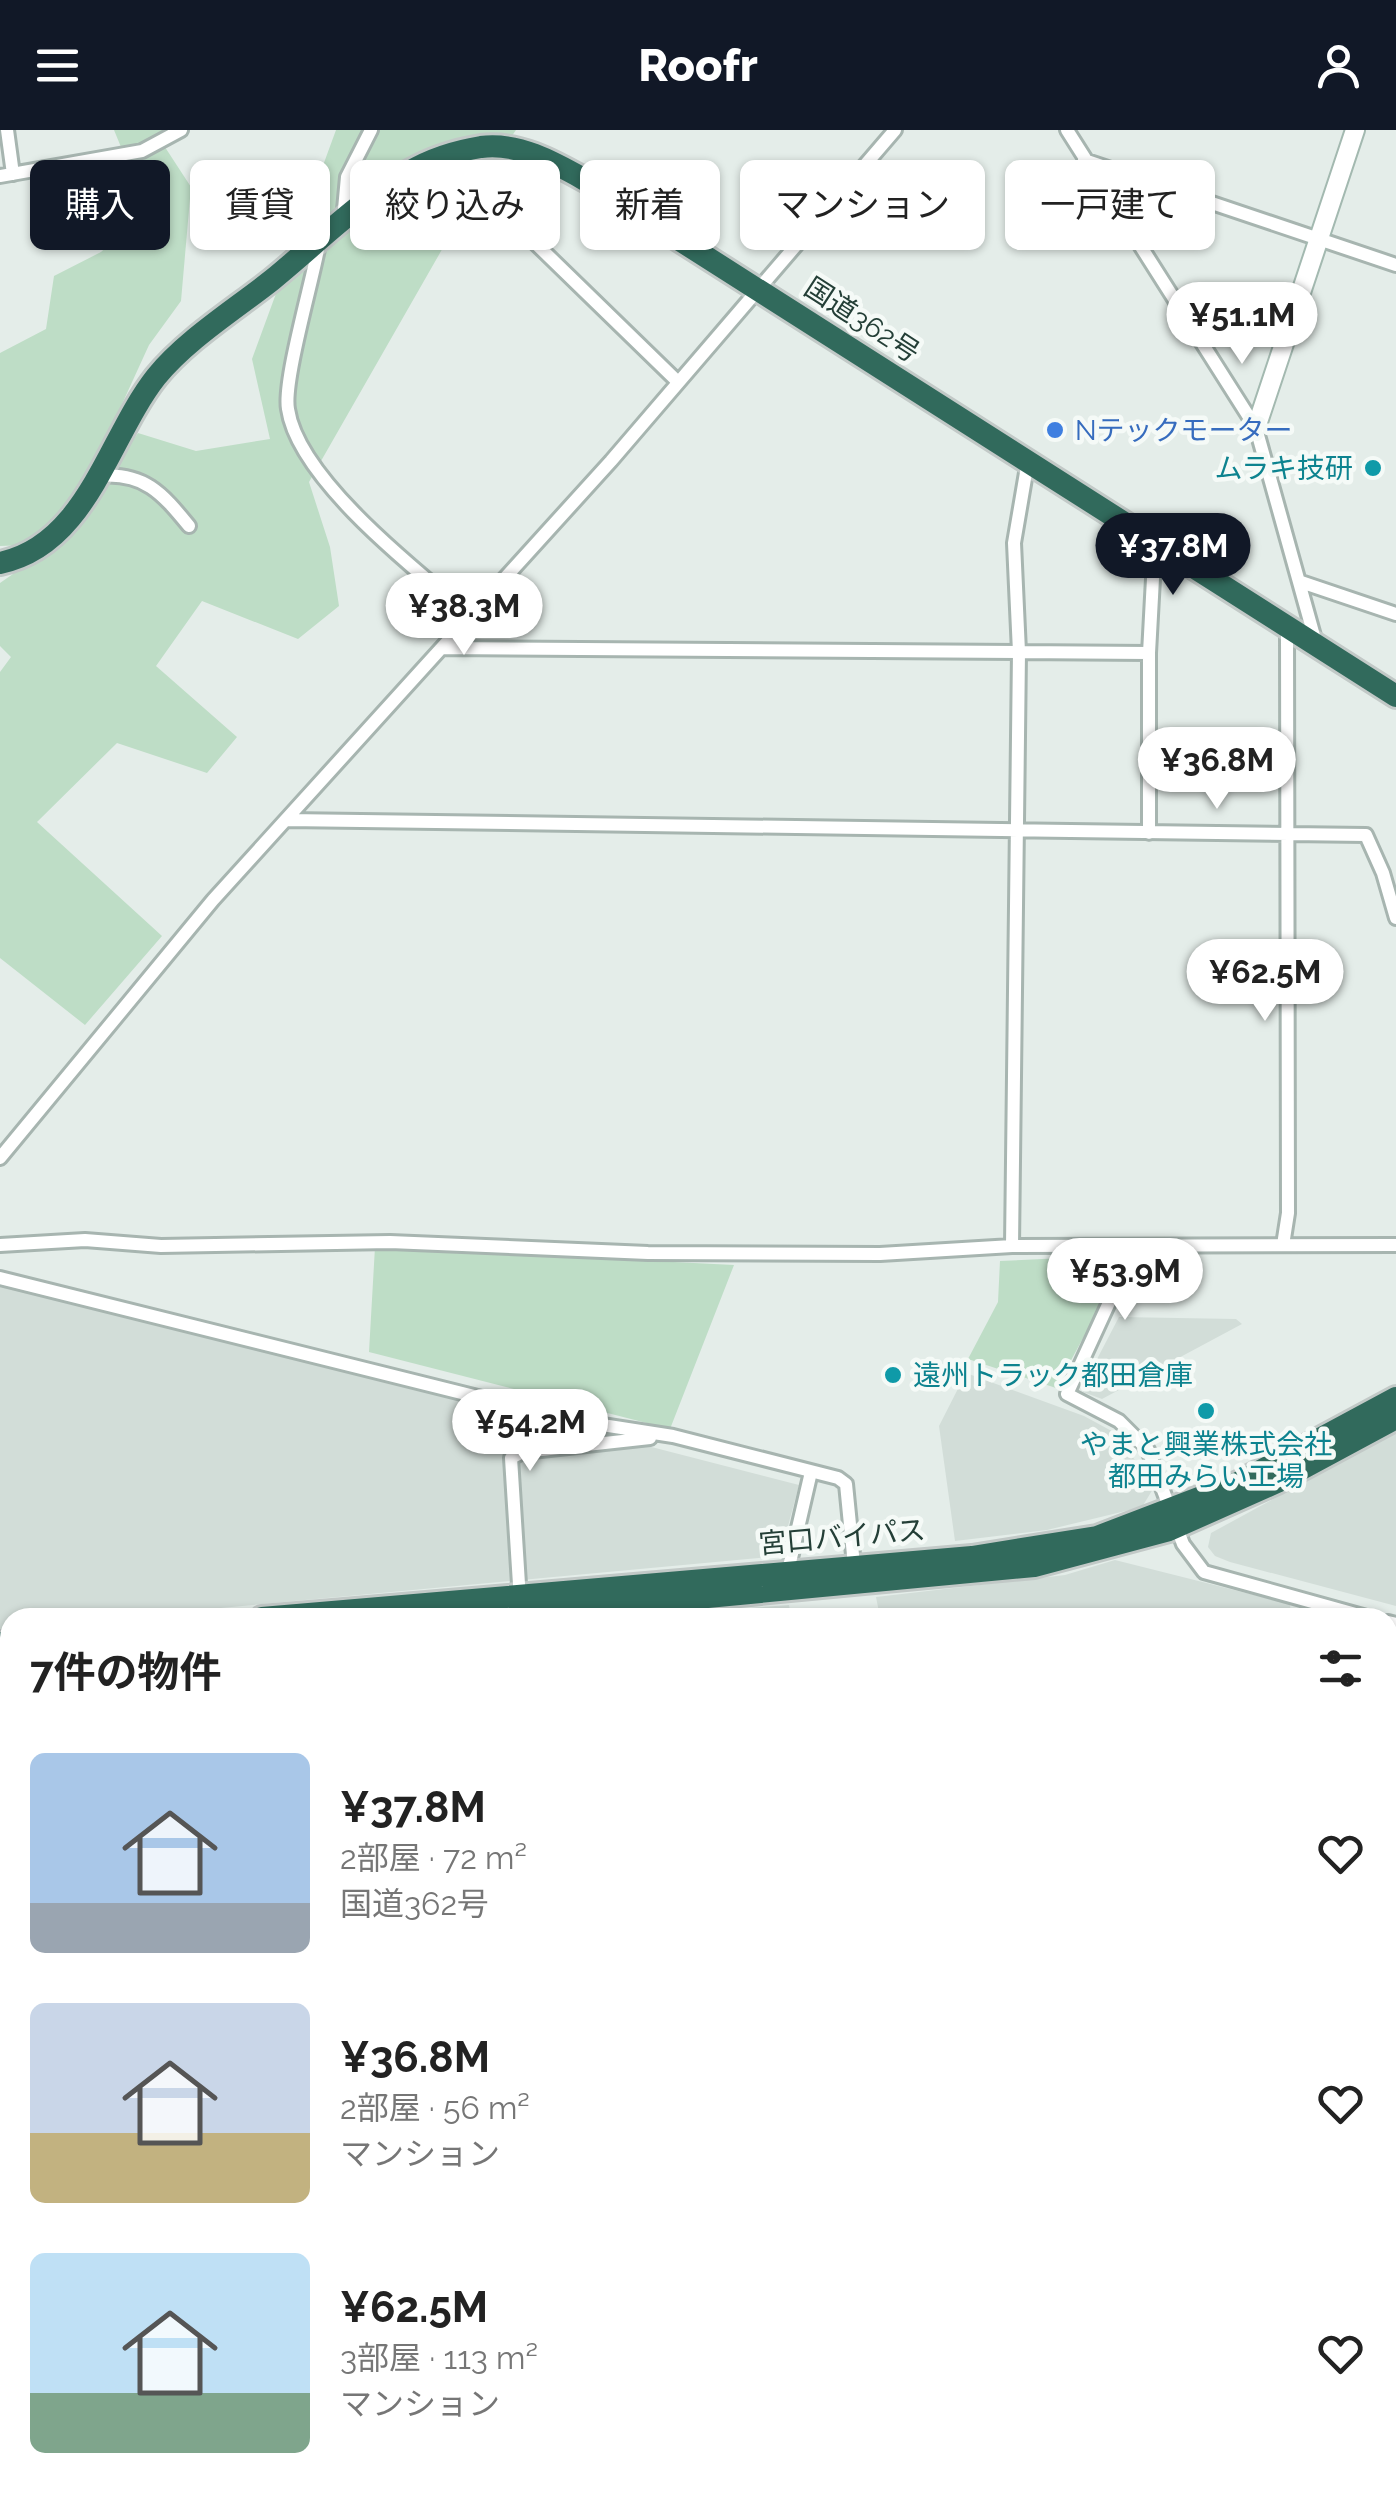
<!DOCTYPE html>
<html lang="ja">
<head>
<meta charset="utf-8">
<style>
  :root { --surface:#fff; --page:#f6f6f6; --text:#222; --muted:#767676; --accent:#111827 }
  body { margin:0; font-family:Raleway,"Noto Sans JP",sans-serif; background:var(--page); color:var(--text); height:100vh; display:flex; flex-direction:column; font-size:38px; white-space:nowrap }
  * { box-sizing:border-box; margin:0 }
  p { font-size:32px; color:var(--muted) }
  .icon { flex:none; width:55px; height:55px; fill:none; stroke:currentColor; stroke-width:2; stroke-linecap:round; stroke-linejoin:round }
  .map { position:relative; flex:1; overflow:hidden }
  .drawer { position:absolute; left:0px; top:1478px; width:1398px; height:892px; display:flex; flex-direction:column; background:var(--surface); border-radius:30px 30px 0 0; box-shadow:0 2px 8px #0004 }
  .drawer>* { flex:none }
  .top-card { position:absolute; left:30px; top:30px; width:1338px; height:90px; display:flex; gap:20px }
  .price { position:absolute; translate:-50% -85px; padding:0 22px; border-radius:35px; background:#fff; color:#222; font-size:32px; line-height:65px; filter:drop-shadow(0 2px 5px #0008) }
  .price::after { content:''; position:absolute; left:50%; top:60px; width:30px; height:22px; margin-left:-15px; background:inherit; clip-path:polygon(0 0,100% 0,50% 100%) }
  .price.on { background:var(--accent); color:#fff }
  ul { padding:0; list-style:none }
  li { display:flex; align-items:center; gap:30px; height:250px; padding:0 30px }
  li span { display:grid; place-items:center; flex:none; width:280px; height:200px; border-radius:15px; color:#555 }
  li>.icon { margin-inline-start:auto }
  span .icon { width:120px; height:120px; fill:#fffc; stroke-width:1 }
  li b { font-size:42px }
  h2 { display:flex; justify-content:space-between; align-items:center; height:120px; padding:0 30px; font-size:42px }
  .tag { padding:0 35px; border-radius:15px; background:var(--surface); box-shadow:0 2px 8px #0004; font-size:35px; line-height:90px }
  .tag.on { background:var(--accent); color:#fff }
  header { display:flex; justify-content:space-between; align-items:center; height:130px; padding:0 30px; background:var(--accent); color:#fff; font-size:45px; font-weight:800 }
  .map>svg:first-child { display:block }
</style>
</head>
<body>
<header><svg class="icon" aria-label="menu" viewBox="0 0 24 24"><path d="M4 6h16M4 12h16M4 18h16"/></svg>Roofr<svg class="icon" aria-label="person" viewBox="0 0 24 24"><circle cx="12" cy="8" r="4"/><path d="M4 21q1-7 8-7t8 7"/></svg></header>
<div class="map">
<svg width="1396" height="2368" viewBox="0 0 1396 2368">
  <rect width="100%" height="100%" fill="#e4ede9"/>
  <path fill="#d2ddd8" d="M0 1149 799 1355 780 1426 123 1487 10 1488V1498L0 1499Z
    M1119 1187 1236 1189 1242 1194 1102 1269 1083 1262V1256Z
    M966 1243 1084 1286 1119 1305 1153 1359 1142 1377 1047 1400 955 1411 939 1296Z
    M1396 1302V1476L1230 1432 1215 1426 1208 1417 1211 1403Z
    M1115 1430 1290 1474 1291 1487 887 1488 879 1482 876 1467 1065 1445Z
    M789 1475 791 1487H636Z
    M0 1565 10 1572V1918H0Z"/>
  <path fill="#beddc6" d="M114 0H177L161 11 191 57 181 171 149 215 95 333 62 385 27 415 0 416V223L46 199 54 146 101 122 139 87 130 39Z
    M336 0H516L484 46 309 352 330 417 339 476 298 509 202 471 156 536 237 607 207 643 117 613 37 692 162 806 85 895 0 828V542L11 527 0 516V453L59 412 138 303 196 321 270 309 252 229Z
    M375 1117 734 1135 670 1299 369 1222Z
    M1128 1125 1056 1258 968 1229 998 1172 1000 1131Z
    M1388 1602 1396 1603V2368H926L915 2360H1388Z
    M10 1932V2308L0 2331V1933Z
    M401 2360H524L531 2368H411Z"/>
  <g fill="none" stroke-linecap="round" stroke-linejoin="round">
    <path stroke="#8fc8d0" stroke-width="4" d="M1388 2315 1396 2317"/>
    <g stroke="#a7b5b0" stroke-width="18">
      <path id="street" d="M7 0 13 44
        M1067 0 1256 298 1316 513
        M1084 30 1396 135
        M0 46 142 21 181 0
        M495 74 678 252
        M343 90 347 47 371 0
        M319 114C313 149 283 251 288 279 298 349 418 442 472 487
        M99 346C144 342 162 363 189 396
        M1301 452 1396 484
        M444 518 1149 523
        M287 690 1366 705 1383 743 1396 788
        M1149 703V523L1155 411
        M0 1028 213 770 611 331 895 0
        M0 1115 85 1110 161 1116 390 1112 648 1123 880 1124 1012 1116 1396 1115
        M1283 1115 1288 1083 1287 497
        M1012 1116 1019 522 1014 413 1028 331
        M1135 1116 1067 1264 1119 1291 1148 1320 1183 1414 1204 1442 1370 1488
        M0 1148 570 1290 673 1306 838 1348 846 1354 854 1435
        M788 1441 811 1342
        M520 1470 511 1328 523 1322 650 1308
        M1388 1492 1396 1494
        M0 1903 10 1902
        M21 2360 22 2368
        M217 2360 218 2368
        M838 2368 841 2360"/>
    </g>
    <g stroke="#a3b9b0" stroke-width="22">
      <path id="secondary" d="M1256 298 1355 0"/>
    </g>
    <g stroke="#c2c9c7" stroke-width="28">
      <path id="highway" d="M0 433C87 415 108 308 156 247 186 210 234 180 272 150 316 114 360 70 409 42 431 29 456 21 481 17 519 12 555 33 587 51L1396 566
        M262 1488 972 1427 1097 1407 1238 1353 1396 1268
        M486 1488 1034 1436 1169 1400 1277 1352 1396 1288
        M0 1513 10 1512
        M0 1531H10"/>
    </g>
    <use href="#street" stroke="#fff" stroke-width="12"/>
    <use href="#secondary" stroke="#fff" stroke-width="18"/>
    <use href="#highway" stroke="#316a5c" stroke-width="22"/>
    <g stroke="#5f7a72" stroke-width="8">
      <path id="rail" d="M0 1987 10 1988
        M1345 2360 1387 2368"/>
    </g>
    <use href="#rail" stroke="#f5faf7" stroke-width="4" stroke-dasharray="11" stroke-linecap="butt"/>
  </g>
  <circle fill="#3f7fe0" stroke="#f5faf7" stroke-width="4" cx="1055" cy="300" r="10"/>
  <g fill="#0f9aa8" stroke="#f5faf7" stroke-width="4">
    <circle cx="1373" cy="338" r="10"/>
    <circle cx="893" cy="1245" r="10"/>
    <circle cx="1206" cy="1281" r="10"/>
  </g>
  <g text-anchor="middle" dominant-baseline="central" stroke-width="9" stroke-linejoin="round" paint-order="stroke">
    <g font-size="28" fill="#243f37" stroke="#f5faf7">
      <text transform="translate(862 190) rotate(33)">国道362号</text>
      <text transform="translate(842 1407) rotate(-5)">宮口バイパス</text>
    </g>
    <g font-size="28" fill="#366cbe" stroke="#f5faf7" text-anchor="start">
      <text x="1075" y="300">Nテックモーター</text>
    </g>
    <g font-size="28" fill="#0d838f" stroke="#f5faf7" text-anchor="end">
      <text x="1353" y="338">ムラキ技研</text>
      <text x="913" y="1245" text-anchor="start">遠州トラック都田倉庫</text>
      <text x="1206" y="1314" text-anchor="middle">やまと興業株式会社<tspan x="1206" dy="32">都田みらい工場</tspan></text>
    </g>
  </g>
</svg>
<b class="price" style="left:1242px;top:237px">¥51.1M</b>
<b class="price on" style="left:1173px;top:468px">¥37.8M</b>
<b class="price" style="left:464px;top:528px">¥38.3M</b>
<b class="price" style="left:1217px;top:682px">¥36.8M</b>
<b class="price" style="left:1265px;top:894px">¥62.5M</b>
<b class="price" style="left:1125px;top:1193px">¥53.9M</b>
<b class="price" style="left:530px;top:1344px">¥54.2M</b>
<div class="top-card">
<a class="tag on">購入</a>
<a class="tag">賃貸</a>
<a class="tag">絞り込み</a>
<a class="tag">新着</a>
<a class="tag">マンション</a>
<a class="tag">一戸建て</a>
</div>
<section class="drawer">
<h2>7件の物件<svg class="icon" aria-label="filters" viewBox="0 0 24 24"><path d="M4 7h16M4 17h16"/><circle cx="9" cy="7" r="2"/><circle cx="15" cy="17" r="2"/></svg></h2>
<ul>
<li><span style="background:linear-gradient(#a9c7e8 75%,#9aa5b1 0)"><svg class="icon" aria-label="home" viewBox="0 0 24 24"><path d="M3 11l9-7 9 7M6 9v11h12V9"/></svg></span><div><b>¥37.8M</b><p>2部屋 · 72 m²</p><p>国道362号</p></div><svg class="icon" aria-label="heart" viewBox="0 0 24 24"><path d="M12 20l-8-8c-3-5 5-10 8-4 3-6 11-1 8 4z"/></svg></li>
<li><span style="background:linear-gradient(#c9d6e8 65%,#c2b280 0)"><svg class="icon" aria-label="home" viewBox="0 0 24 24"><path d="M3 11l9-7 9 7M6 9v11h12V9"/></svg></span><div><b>¥36.8M</b><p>2部屋 · 56 m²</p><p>マンション</p></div><svg class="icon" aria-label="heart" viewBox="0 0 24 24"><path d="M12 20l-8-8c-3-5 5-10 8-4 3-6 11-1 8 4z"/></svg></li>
<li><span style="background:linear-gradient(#bfe0f5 70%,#7fa58c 0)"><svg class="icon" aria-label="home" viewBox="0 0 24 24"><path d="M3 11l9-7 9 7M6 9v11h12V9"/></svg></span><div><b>¥62.5M</b><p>3部屋 · 113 m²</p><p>マンション</p></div><svg class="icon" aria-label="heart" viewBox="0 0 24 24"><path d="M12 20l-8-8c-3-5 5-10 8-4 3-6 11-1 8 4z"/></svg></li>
</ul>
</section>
</div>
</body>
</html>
